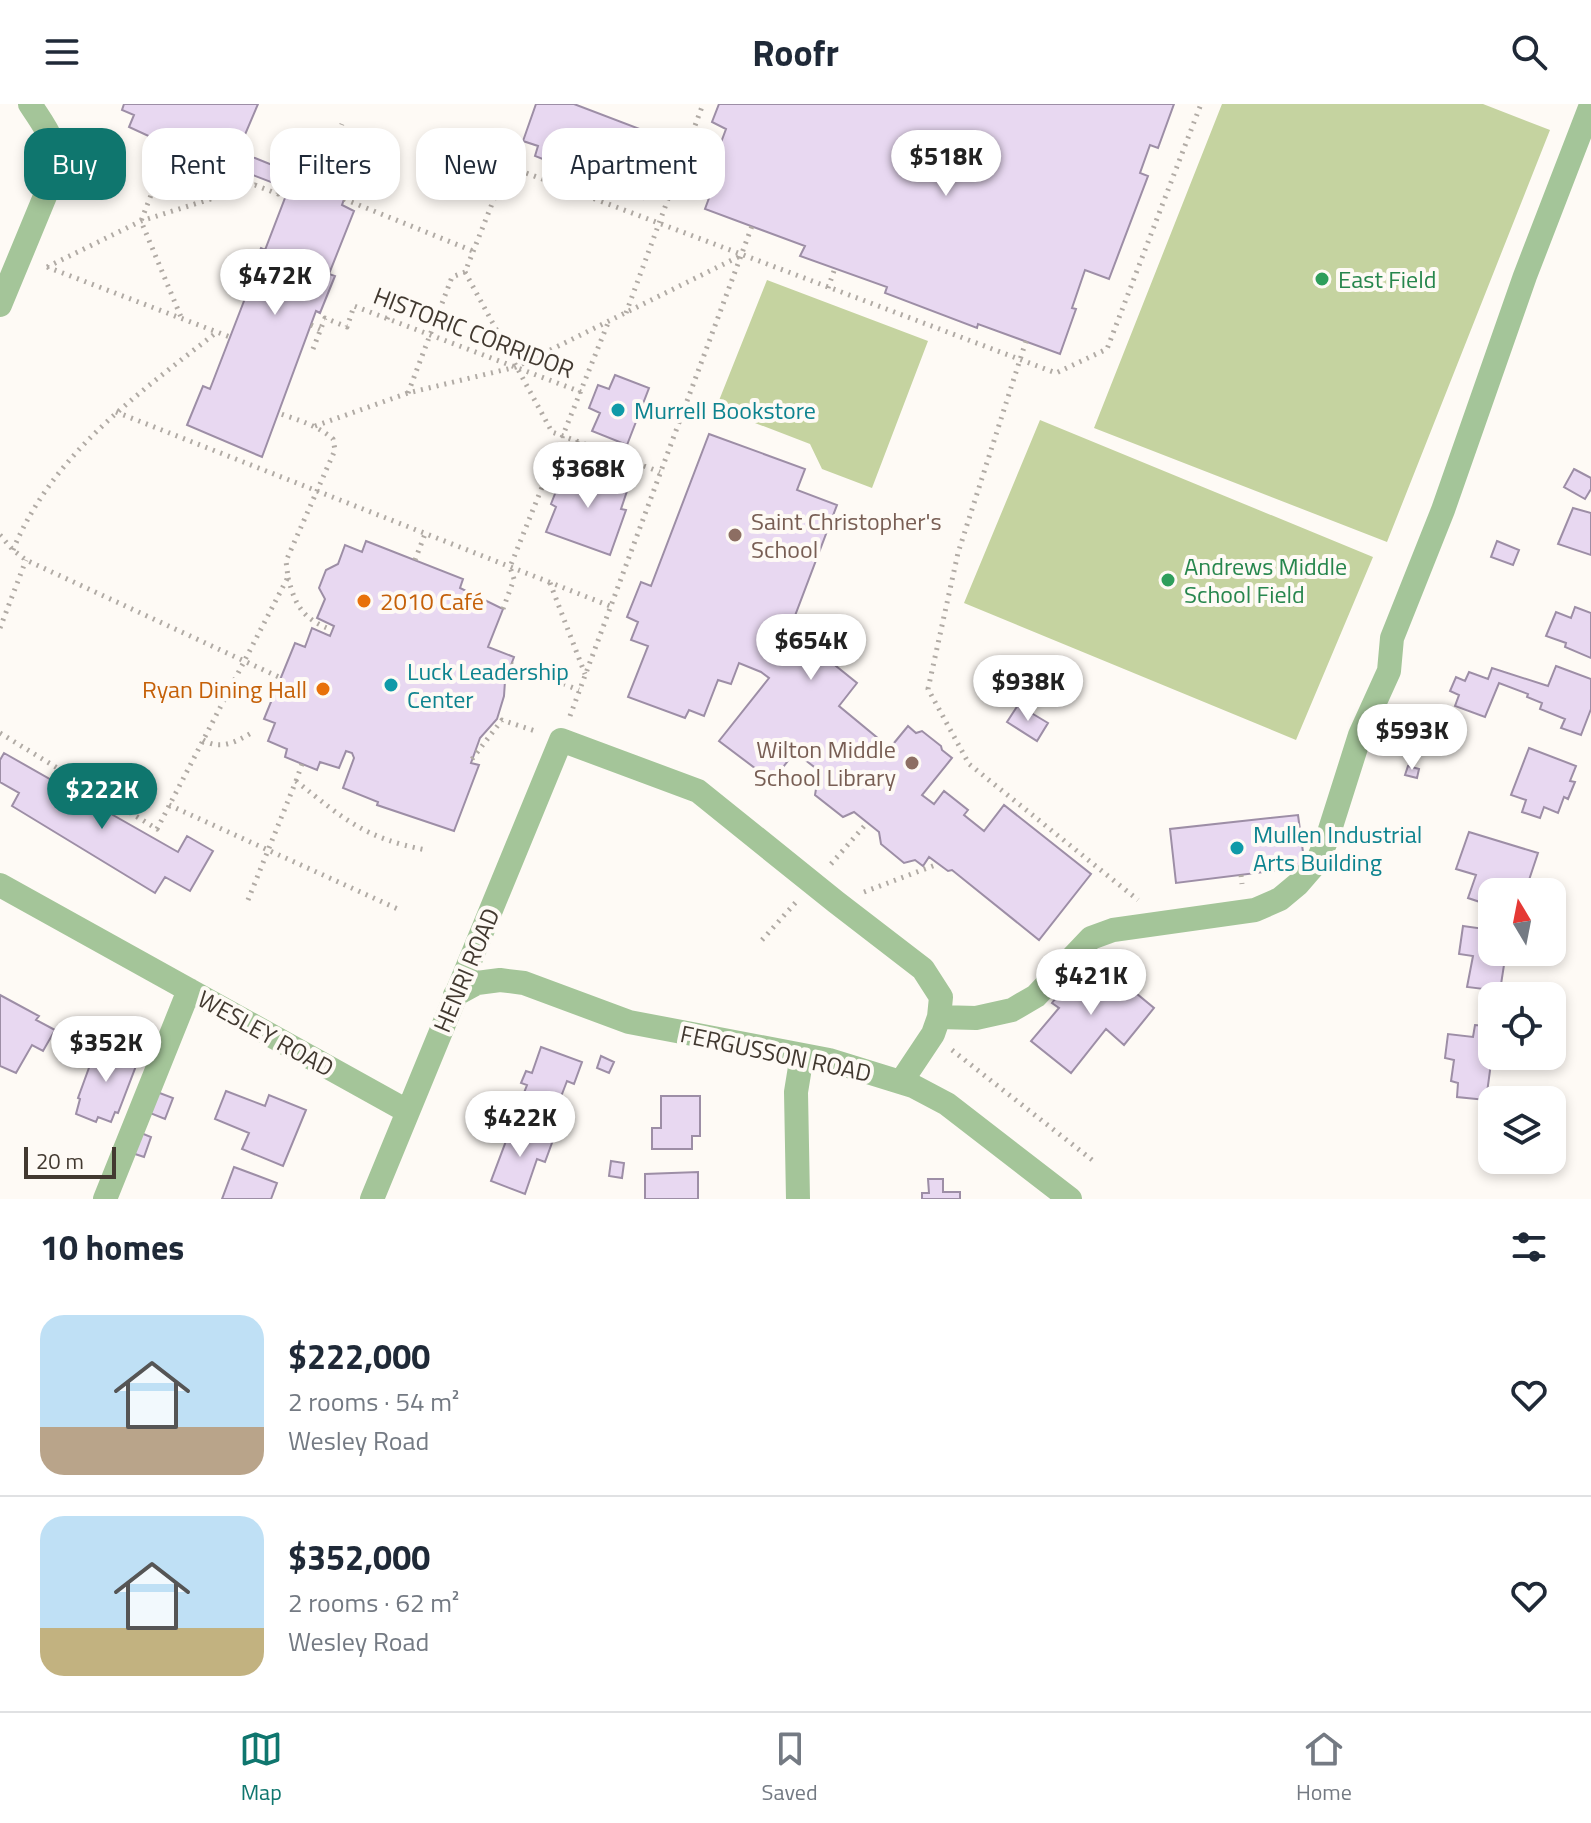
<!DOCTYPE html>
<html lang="en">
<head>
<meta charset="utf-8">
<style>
  :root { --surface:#fff; --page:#f6f6f7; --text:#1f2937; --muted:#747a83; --line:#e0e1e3; --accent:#0f766e }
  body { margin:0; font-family:"Titillium Web",sans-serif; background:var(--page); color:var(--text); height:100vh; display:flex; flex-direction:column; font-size:30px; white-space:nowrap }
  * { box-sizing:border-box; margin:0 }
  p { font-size:26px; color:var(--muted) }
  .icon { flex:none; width:44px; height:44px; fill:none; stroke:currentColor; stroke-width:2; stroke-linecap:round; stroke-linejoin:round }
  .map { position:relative; height:1095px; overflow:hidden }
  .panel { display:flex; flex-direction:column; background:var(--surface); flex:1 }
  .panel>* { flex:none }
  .guide { position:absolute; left:24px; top:24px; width:800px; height:72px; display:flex; gap:16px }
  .needle { width:52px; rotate:350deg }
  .fabs { position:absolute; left:1478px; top:774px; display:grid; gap:16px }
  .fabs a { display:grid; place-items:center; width:88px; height:88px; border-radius:16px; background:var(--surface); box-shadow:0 4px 12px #0003; font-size:40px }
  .scale { position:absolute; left:24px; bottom:20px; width:92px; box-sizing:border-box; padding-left:8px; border:4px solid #423930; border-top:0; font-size:22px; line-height:28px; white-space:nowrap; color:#423930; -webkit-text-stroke:6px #fefaf5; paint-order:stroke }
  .price { position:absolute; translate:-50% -68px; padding:0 18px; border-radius:28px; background:#fff; color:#222; font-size:26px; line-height:52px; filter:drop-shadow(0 2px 4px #0008) }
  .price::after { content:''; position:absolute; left:50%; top:48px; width:24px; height:18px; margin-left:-12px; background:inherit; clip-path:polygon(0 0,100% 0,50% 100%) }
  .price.current { background:var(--accent); color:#fff }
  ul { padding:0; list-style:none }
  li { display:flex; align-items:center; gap:24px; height:200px; padding:0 40px }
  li+li { border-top:2px solid var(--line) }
  li span { display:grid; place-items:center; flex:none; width:224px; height:160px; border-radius:24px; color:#555 }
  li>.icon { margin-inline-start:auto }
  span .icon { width:96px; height:96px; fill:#fffc; stroke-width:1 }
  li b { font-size:34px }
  h2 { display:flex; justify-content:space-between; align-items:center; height:96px; padding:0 40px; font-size:34px }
  .chip { padding:0 28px; border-radius:24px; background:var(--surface); box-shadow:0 4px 12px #0003; font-size:28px; line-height:72px }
  .chip.current { background:var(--accent); color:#fff }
  header { display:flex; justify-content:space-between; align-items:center; height:104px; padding:0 40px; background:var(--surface); font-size:36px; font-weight:700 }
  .tabs { display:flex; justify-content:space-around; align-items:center; height:112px; border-top:2px solid var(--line); background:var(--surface); font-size:22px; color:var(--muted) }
  .tabs a { display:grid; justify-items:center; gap:4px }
  .tabs .current { color:var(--accent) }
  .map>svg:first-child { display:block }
</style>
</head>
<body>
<header><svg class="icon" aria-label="menu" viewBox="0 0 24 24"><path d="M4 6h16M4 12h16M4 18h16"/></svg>Roofr<svg class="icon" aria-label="search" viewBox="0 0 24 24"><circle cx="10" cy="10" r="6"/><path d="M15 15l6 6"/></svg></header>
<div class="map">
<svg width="1591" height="1095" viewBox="0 0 1591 1095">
  <rect width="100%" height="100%" fill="#fefaf5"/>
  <path fill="#c5d3a0" d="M1222 0H1483L1550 26 1387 438 1094 324Z
    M767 176 928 237 872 384 822 365 810 340 716 304Z
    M1040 316 1373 453 1296 636 964 499Z"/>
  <path fill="#e8d8f1" stroke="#9d8ea6" stroke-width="2" d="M124 0H258L244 33 241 32 233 49 224 46 219 58 193 50 191 56 150 40 153 34 129 23 134 11 122 6Z
    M536 0H574L666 35 643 95 535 52 538 42 523 37Z
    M719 0H1174L1158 44 1150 41 1140 69 1148 72 1109 175 1085 166 1072 204 1076 205 1060 250 978 220 977 224 885 189 887 183 800 152 805 142 705 105 712 86 707 83 709 78 707 76 726 25 712 18Z
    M224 46 233 49 235 46 307 75 303 85 290 81 289 85 219 58Z
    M309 69 348 84 342 101 354 107 329 170 335 172 320 209 316 207 262 353 187 321 203 282 210 285 249 184 245 182 261 144 265 146 290 81 303 85Z
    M615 271 649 284 627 341 592 327 600 309 589 304 598 281 609 285Z
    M709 330 805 365 797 386 837 401 790 525 857 579 839 602 880 636 870 648 880 656 908 622 916 629 922 627 941 642 942 646 952 654 922 691 934 700 944 687 968 706 964 711 984 727 1004 701 1091 770 1039 836 952 766 948 767 929 753 923 762 915 756 904 759 881 740 879 728 854 708 843 713 815 691 817 679 811 674 818 666 795 648 772 677 719 637 769 574 761 568 739 559 731 580 718 576 704 612 689 606 685 614 628 593 648 542 631 536 638 518 627 513 641 478 651 482Z
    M572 360 612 375 610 380 627 387 621 405 626 406 610 451 546 428 556 403 551 400 558 382 563 384Z
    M1574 365 1591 374V385L1585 395 1564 383Z
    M1573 404 1591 409V451L1558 440Z
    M366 437 463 475 460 484 503 505 488 543 514 553 505 577 504 592 497 615 480 634 471 659 479 661 454 727 377 701 378 698 343 684 354 654 352 649 346 647 339 664 320 658 317 666 285 653 287 645 268 637 275 619 264 615 295 539 305 543 312 524 330 532 334 522 317 514 325 495 319 484 326 466 338 460 345 441 362 448Z
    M1497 437 1519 446 1513 461 1491 453Z
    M1575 503 1591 509V554L1565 543 1566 539 1546 532 1556 508 1571 514Z
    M1556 562 1591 575V605L1581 631 1561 624 1565 615 1540 605 1542 599 1527 593 1528 590 1499 579 1485 613 1455 602 1459 591 1450 587 1456 573 1465 577 1469 568 1488 575 1492 564 1548 582Z
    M1018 601 1048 619 1037 637 1007 618Z
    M1442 607 1454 612 1451 620 1439 615Z
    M1529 644 1576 662 1570 677 1575 678 1568 695 1564 693 1558 709 1544 703 1540 714 1522 708 1526 696 1511 691Z
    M4 649 178 748 187 732 213 747 190 787 165 773 155 789 12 702 19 689 0 678V656Z
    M1408 662 1419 665 1417 674 1405 671Z
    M1298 711 1305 763 1176 779 1170 725Z
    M1469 728 1538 749 1525 788H1492V802L1468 794 1476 771 1456 765Z
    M1463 822 1492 826V848H1506L1500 887 1467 883 1473 852 1459 850Z
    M1097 857 1154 904 1124 941 1106 925 1071 969 1031 937 1059 904 1052 899 1063 885 1069 890Z
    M0 891 39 912 36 916 55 926 43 947 32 941 16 969 0 962Z
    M1475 921 1492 923V952L1486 996 1457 993 1458 979 1451 977 1454 956 1445 954 1448 930 1473 933Z
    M98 939 139 954 118 1009 115 1008 111 1018 98 1013 96 1018 76 1010 80 995 78 994Z
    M541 943 582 958 574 980 567 977 554 1011 520 999 527 981 521 979 526 967 532 969Z
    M601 952 614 958 609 969 597 964Z
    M226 987 265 1002 269 991 306 1006 283 1062 242 1045 249 1029 215 1015Z
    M157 988 173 994 165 1015 150 1009Z
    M661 992H700V1032H692V1045H652V1024H661Z
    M512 1021 553 1036 545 1058 537 1055 525 1090 491 1077Z
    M136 1027 151 1033 144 1053 129 1048Z
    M611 1057 624 1059 622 1074 609 1072Z
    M234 1063 277 1079 271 1095H222Z
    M698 1068V1095H645V1070Z
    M928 1075H943V1088H960V1095H922V1089H929Z"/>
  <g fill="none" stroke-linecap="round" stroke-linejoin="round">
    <path stroke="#b1aba5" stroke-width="5" stroke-dasharray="2 6" stroke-linecap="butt" d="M168 47 141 117 181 213
      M489 55 1056 269 1107 245 1201 0
      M321 73 342 20
      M673 81 709 94
      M344 95 473 147
      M47 163 141 117 255 81 278 90 280 82
      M47 163 230 233
      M465 168 552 328 660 368
      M828 184 835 164
      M626 209 703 0
      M387 215 397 191 439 207
      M311 221 320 225
      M1026 237 958 449 928 585 969 660 1138 796
      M313 245 325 214 347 223 354 202 581 288
      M408 289 452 173 465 168 507 62
      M116 308 610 502
      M315 322 408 289 516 263 740 152
      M560 383 578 337
      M625 386 635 359
      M0 431 13 446 26 456 281 574
      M13 446C53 349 138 290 217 228
      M415 456 425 430
      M288 474C296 503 303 515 332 526
      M550 479 585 570
      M503 505 514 475 510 463 608 219
      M0 524 26 456
      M511 560 579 586
      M570 612 752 122
      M0 629 157 725 288 473 286 457 335 346 333 335C317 321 298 316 278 309
      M203 636C222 647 237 637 255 627
      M472 655 502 616 538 628
      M296 677 302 660
      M169 701 400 806
      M831 760 867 719
      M1241 771 1242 780
      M864 788 938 760
      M248 796 296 677C344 715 364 734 426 746
      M762 836 797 797
      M952 946 1096 1059"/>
    <path stroke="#a4c599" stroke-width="24" d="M0 201 55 68C58 37 46 25 30 0
      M0 781 407 1007
      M455 891 477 879 500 876 524 879 629 918 829 956 913 982 947 1000 1070 1095
      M939 913 976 914 1012 906 1036 892 1091 834 1113 826 1255 806 1280 795 1298 780 1317 758 1327 735 1360 631 1389 567 1392 534 1443 406 1525 172 1591 1
      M105 1095 189 886
      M372 1095 561 636 698 687 836 798 923 865 941 893 939 913 933 930 901 978
      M798 1095 796 988 802 951"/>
  </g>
  <g fill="#2e9e5b" stroke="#fefaf5" stroke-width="3">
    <circle cx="1322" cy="175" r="8"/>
    <circle cx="1168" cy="476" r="8"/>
  </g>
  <g fill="#0f9aa8" stroke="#fefaf5" stroke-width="3">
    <circle cx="618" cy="306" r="8"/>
    <circle cx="391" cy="581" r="8"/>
    <circle cx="1237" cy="744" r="8"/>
  </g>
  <g fill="#8d6e63" stroke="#fefaf5" stroke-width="3">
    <circle cx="735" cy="431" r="8"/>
    <circle cx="912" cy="659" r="8"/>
  </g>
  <g fill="#e8710a" stroke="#fefaf5" stroke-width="3">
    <circle cx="364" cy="497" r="8"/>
    <circle cx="323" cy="585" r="8"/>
  </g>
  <g text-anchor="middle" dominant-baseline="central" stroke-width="8" stroke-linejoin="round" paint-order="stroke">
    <g font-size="24" fill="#27864d" stroke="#fefaf5" text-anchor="start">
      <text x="1338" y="175">East Field</text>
      <text x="1184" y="462">Andrews Middle<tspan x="1184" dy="28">School Field</tspan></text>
    </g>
    <g font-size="24" fill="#423930" stroke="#fefaf5">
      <text transform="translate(474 228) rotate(21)">HISTORIC CORRIDOR</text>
      <text transform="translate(466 866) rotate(-67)">HENRI ROAD</text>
      <text transform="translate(266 929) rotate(29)">WESLEY ROAD</text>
      <text transform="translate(776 949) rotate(12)">FERGUSSON ROAD</text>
    </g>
    <g font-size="24" fill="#0d838f" stroke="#fefaf5" text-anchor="start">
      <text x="634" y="306">Murrell Bookstore</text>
      <text x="407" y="567">Luck Leadership<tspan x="407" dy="28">Center</tspan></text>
      <text x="1253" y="730">Mullen Industrial<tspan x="1253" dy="28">Arts Building</tspan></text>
    </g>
    <g font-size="24" fill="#785e54" stroke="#fefaf5" text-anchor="start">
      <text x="751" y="417">Saint Christopher's<tspan x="751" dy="28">School</tspan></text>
      <text x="896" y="645" text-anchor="end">Wilton Middle<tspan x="896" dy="28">School Library</tspan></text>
    </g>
    <g font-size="24" fill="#c56008" stroke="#fefaf5" text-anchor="start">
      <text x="380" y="497">2010 Café</text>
      <text x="307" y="585" text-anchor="end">Ryan Dining Hall</text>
    </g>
  </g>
</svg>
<div class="fabs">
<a><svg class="needle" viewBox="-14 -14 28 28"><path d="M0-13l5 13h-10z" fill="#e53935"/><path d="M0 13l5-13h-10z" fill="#747a83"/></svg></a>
<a><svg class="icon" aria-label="locate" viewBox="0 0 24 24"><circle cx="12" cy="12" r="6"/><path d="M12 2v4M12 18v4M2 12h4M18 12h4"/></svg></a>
<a><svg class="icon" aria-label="layers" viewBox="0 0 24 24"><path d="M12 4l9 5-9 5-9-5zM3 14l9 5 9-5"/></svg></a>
</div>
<div class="scale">20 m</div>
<b class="price" style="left:946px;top:94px">$518K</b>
<b class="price" style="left:275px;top:213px">$472K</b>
<b class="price" style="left:588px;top:406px">$368K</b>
<b class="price" style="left:811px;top:578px">$654K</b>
<b class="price" style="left:1028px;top:619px">$938K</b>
<b class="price" style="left:1412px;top:668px">$593K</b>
<b class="price current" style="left:102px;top:727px">$222K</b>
<b class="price" style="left:1091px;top:913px">$421K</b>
<b class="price" style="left:106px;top:980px">$352K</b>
<b class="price" style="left:520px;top:1055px">$422K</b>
<div class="guide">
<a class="chip current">Buy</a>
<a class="chip">Rent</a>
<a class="chip">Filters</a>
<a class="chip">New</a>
<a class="chip">Apartment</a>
</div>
</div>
<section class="panel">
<h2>10 homes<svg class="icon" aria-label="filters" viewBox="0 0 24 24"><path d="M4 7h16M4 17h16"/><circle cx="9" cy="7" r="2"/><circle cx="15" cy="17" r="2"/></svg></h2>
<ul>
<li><span style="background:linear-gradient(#bfe0f5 70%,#b9a48a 0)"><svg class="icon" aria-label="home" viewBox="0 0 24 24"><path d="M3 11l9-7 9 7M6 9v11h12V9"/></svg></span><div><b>$222,000</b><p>2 rooms · 54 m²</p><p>Wesley Road</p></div><svg class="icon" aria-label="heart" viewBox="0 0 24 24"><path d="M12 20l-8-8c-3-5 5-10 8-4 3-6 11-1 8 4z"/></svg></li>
<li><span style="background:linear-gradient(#bfe0f5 70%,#c2b280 0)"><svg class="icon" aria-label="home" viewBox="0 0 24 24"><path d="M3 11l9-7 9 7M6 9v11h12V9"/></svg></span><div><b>$352,000</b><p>2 rooms · 62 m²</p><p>Wesley Road</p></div><svg class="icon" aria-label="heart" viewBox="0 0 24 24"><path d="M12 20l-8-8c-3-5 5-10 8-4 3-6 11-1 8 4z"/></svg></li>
</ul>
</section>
<nav class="tabs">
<a class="current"><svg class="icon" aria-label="map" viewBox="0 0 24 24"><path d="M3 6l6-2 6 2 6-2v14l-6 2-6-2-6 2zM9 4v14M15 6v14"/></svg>Map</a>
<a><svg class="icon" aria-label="saved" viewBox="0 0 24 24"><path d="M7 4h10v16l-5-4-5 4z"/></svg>Saved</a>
<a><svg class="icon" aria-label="home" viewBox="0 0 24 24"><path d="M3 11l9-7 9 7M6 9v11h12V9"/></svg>Home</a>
</nav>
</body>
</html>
